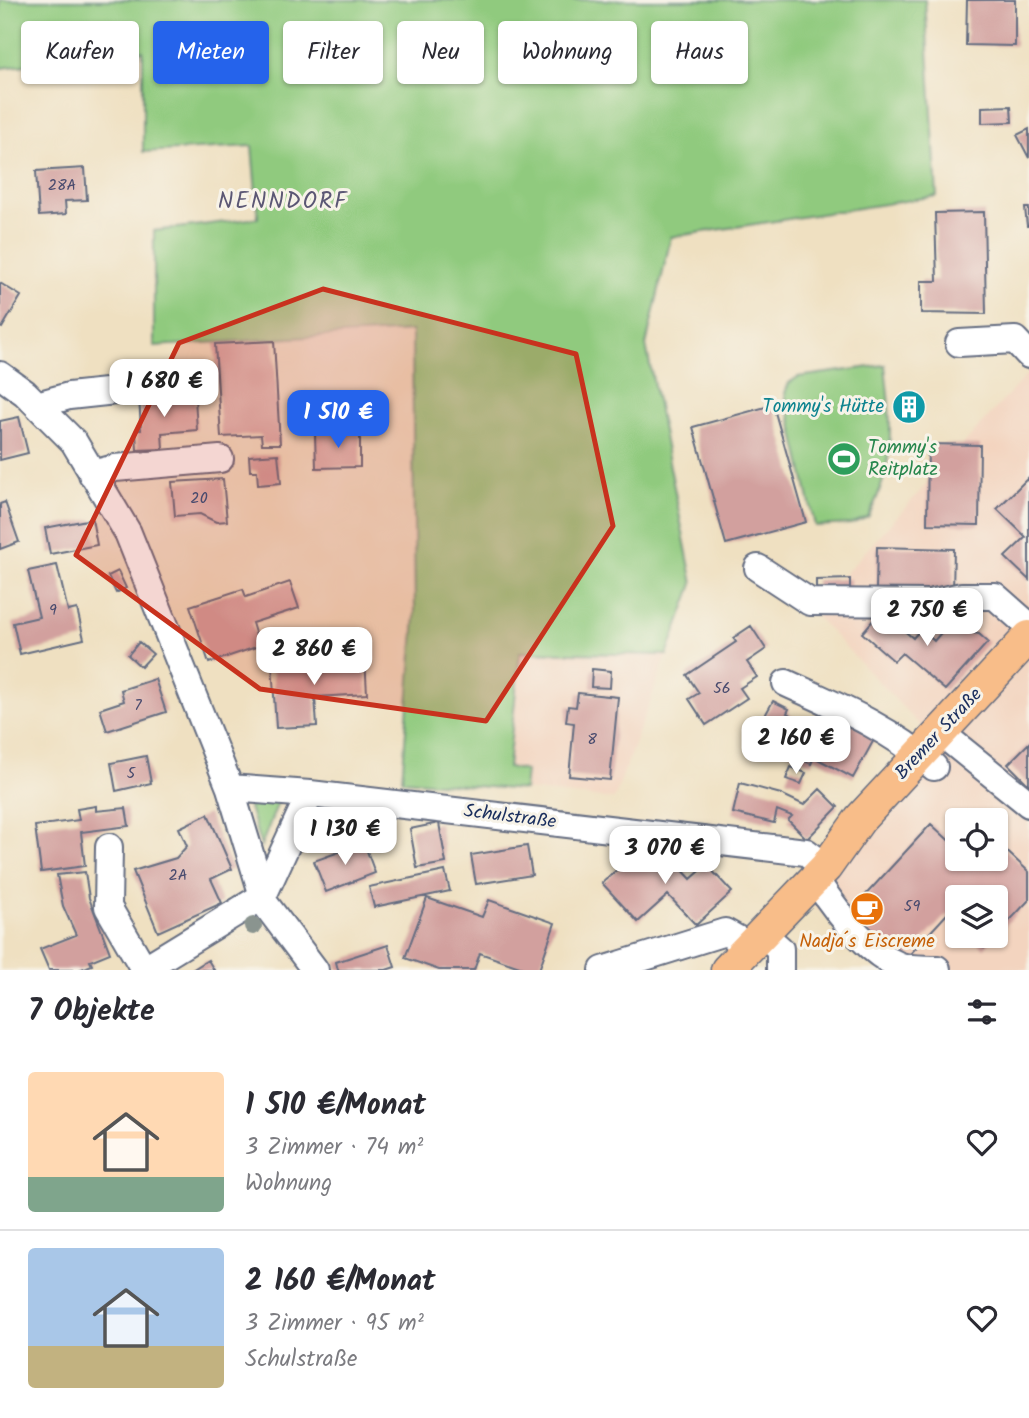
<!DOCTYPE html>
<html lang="de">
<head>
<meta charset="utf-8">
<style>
  :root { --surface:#fff; --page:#f2f2f3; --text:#2b2b33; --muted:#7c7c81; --line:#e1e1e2; --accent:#2563eb }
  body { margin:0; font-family:Kalam,sans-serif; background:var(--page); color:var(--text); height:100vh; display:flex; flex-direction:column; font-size:26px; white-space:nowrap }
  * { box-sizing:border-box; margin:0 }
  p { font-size:23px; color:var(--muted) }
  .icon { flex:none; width:38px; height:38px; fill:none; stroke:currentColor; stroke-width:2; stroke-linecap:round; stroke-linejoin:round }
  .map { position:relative; height:970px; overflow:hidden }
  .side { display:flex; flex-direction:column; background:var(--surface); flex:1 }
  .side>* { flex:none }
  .hud { position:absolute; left:21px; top:21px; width:987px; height:63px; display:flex; gap:14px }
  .buttons { position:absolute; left:945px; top:808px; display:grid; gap:14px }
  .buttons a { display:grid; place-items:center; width:63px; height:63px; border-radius:7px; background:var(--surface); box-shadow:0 2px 5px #0004; font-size:35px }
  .price { position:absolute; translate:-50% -60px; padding:0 16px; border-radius:14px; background:#fff; color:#222; font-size:23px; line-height:46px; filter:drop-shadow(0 2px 4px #0008) }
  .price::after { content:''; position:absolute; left:50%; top:42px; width:21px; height:16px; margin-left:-10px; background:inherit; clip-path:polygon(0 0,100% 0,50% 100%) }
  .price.on { background:var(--accent); color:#fff }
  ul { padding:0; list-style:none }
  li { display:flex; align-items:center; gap:21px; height:175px; padding:0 28px }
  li+li { border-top:2px solid var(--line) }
  li span { display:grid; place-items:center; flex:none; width:196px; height:140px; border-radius:7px; color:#555 }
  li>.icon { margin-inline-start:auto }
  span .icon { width:84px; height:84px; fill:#fffc; stroke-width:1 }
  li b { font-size:30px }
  h2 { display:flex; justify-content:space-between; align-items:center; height:84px; padding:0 28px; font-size:30px }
  .chip { padding:0 24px; border-radius:7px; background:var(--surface); box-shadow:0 2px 5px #0004; font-size:24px; line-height:63px }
  .chip.on { background:var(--accent); color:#fff }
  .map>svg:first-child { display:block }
</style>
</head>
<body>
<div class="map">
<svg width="1029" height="970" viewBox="0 0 1029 970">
  <rect width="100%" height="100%" fill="#f7f3e8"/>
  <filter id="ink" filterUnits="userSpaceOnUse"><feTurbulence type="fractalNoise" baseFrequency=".0143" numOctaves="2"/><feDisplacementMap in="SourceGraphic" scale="14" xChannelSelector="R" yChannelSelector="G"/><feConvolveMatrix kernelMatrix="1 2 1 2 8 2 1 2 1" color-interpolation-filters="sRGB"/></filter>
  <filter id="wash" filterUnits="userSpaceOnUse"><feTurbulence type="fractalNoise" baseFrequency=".00686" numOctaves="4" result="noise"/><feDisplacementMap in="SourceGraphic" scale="28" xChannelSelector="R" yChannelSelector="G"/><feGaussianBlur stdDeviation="1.57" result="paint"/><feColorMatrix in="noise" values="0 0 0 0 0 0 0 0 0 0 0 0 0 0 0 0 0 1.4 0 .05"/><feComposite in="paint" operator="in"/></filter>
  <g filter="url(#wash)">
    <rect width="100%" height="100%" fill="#efe0c1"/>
    <path fill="#f3d4bf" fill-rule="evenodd" d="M1029 372V970H888L803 896 937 743 811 611ZM957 821H996V859H957ZM957 898H996V936H957Z
      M520 652 667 655 614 799 524 790 526 771 508 767Z"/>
    <path fill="#90ca7e" stroke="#567c6e" stroke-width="2" d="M0 0H925L937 196 671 237 646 345 693 584 667 655 520 652 508 767 526 771 524 790 402 780 415 617 412 331 154 346V231L258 218 252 146 143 152V51L0 68Z
      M885 365C891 424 897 462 868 517L851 524 815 526 785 393 789 383 798 377Z
      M246 798 279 800 261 846Z"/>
    <g id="blocks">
      <path fill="#d2a09e" d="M967 0H1015V46L966 45Z
        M1011 106 1012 122 982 123V107Z
        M1029 129V158L1017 135Z
        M85 168 87 200 65 201 66 214 39 216 36 171Z
        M1025 208H1029V226H1027Z
        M984 212 986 314 921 313V281H937L935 213Z
        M0 283 21 296 2 328 0 327Z
        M274 341 280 444H262L261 435 221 437 215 344Z
        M181 395V398H195L197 430 162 433 163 449 137 450 136 430H141L139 397Z
        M914 396 917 415 904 417 900 399Z
        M773 405 806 522 726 544 693 427Z
        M19 417 28 453 0 460V421Z
        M315 433H360V467L316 468Z
        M928 444 980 445 979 525 927 524Z
        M278 454 281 483 258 485 257 471H250L249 456Z
        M1029 477V580L1005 557 1026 537 997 509Z
        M223 479 227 521 216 522 200 514 175 516 172 482Z
        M5 502 19 542 0 549V504Z
        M92 519 97 545 50 554 45 528Z
        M877 547 954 549 953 591 876 589Z
        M57 565 68 611 77 609 84 639 20 654 13 623 39 617 28 571Z
        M118 571 126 588 116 593 108 576Z
        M850 579V593H816V580Z
        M290 582 299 608 252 623 259 646 209 663 190 606 243 589 246 597Z
        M894 613 905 623 901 628 913 638 921 629 934 641 945 628 979 634 988 642 945 690 902 653 894 661 862 633 876 617 884 624Z
        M751 626 766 649 747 662 757 677 740 688 747 698 706 725 689 699 699 693 687 675 736 642 733 638Z
        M139 642 153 654 141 667 128 655Z
        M365 657 367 694 315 697 317 726 276 728 272 663Z
        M592 669 611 671 610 688 591 687Z
        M155 679 166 712 107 731 100 709 124 701 121 690Z
        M578 693 618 697 610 780 569 776 574 723 566 722 568 706 576 707Z
        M773 701 789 709 787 713 826 735 837 715 876 736 853 778 814 757 811 764 775 744 782 732 762 721Z
        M1029 743V785L1008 764Z
        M146 756 151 783 116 791 111 763Z
        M791 767 806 773 801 784 786 779Z
        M740 783 781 794 804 805 820 789 838 807 807 839 788 820 792 816 777 810 774 823 733 813Z
        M96 806V811L126 808 129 826 81 832 85 866 41 872 35 826 79 820 77 809Z
        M208 814 232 869 211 879 222 903 158 932 133 871 176 858 187 846 179 828Z
        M439 823 446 863 417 868 410 829Z
        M931 824 957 848V859H969L979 868 987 859H996V850L1000 845 1029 872V900L996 935V898H957V924L947 914 901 964 848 914Z
        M364 843 375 873 326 892 314 861Z
        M527 846 532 875 476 884 471 855Z
        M642 847 663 849 691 879 707 865 732 892 696 925 668 895 638 922 602 883Z
        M445 871 450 891 374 907 369 887Z
        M85 872 89 898 110 953 90 961 92 965 79 970H49L40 949 76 935 63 906 57 875Z
        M427 898 482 917 489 900 555 923 539 970H528L480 953 474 970H439L405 958Z
        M971 936H995L984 948Z
        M388 945 395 967 386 970H338L336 962Z
        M208 960 214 970H192Z"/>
    </g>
  </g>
  <g filter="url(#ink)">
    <use href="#blocks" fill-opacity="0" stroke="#656d81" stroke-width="2"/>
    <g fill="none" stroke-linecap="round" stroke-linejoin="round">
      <g stroke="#656d81" stroke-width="30">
        <path id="minor" d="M959 343 1015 340 1029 355
          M0 375 25 393 74 442 128 533 230 788 263 896
          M37 405 69 396 199 382
          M92 474 115 468 220 459
          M758 568 810 602 929 603 962 596H995L1029 626
          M786 683C839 707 890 728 934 767
          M941 733 1029 804
          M230 788 310 794 806 852 826 867
          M109 847 108 907 144 969
          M815 879C834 908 865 951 898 965 908 970 925 968 937 969
          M260 897 315 970
          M763 934 780 949V970
          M142 970 263 896 310 794
          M603 970 725 932 750 946"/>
      </g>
      <g stroke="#656d81" stroke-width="35">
        <path id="major" d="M727 970 826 867 860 819 1029 637"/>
      </g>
      <use href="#minor" stroke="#fff" stroke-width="26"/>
      <use href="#major" stroke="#f8bd89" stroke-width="32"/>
    </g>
    <circle fill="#8a948f" cx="253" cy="926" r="9"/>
  </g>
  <path fill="#c8321e" fill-opacity="0.2" stroke="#c8321e" stroke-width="5" stroke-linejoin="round" d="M323 289 576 354 613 526 486 721 260 689 76 555 179 343Z"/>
  <defs>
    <g id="building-disc" transform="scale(1.75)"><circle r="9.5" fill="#0f9aa8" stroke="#f7f3e8"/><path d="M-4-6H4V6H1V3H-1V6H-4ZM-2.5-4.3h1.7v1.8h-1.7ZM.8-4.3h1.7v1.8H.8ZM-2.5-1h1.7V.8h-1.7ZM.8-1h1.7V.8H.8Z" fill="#fff"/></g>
    <g id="stadium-disc" transform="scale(1.75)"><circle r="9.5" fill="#2e9e5b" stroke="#f7f3e8"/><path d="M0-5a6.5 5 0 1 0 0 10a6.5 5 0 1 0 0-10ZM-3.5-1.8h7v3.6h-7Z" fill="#fff"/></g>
    <g id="cafe-disc" transform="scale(1.75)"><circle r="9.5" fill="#e8710a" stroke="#f7f3e8"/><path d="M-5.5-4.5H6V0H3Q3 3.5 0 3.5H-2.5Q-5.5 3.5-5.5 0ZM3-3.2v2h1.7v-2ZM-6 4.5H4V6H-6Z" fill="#fff"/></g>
  </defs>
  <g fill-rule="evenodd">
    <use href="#building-disc" x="909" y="407"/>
    <use href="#stadium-disc" x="844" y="459"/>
    <use href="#cafe-disc" x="867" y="909"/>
  </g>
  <g text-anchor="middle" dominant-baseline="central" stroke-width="6" stroke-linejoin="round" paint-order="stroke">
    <g font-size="16" fill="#494b6e">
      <text x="62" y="185">28A</text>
      <text x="199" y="498">20</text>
      <text x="53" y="610">9</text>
      <text x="722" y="688">56</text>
      <text x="138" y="705">7</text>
      <text x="592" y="739">8</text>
      <text x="131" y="773">5</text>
      <text x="178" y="875">2A</text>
      <text x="912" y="906">59</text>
    </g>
    <g font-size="19" fill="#0d838f" stroke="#f7f3e8" text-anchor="end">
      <text x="884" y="407">Tommy's Hütte</text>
    </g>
    <g font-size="19" fill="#27864d" stroke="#f7f3e8" text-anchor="start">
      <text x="868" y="448">Tommy's<tspan x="868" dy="22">Reitplatz</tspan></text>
    </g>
    <g font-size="19" fill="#1b2f5e" stroke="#f7f3e8">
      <text transform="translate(939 734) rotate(-47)">Bremer Straße</text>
      <text transform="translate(510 817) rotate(7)">Schulstraße</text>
    </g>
    <g font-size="19" fill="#c56008" stroke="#f7f3e8">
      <text x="867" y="942">Nadja´s Eiscreme</text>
    </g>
    <g font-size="23" letter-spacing="2" fill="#5b5774" stroke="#f7f3e8">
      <text x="283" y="202">NENNDORF</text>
    </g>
  </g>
</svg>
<div class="buttons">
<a><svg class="icon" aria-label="locate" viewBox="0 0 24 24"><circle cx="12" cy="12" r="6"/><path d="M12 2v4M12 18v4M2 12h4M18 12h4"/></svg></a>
<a><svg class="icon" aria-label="layers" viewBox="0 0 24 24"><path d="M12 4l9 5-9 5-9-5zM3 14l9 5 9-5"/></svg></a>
</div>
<b class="price" style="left:164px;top:419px">1 680 €</b>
<b class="price on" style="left:338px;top:450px">1 510 €</b>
<b class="price" style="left:927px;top:648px">2 750 €</b>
<b class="price" style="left:314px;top:687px">2 860 €</b>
<b class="price" style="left:796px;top:776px">2 160 €</b>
<b class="price" style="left:345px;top:867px">1 130 €</b>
<b class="price" style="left:665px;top:886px">3 070 €</b>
<div class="hud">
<a class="chip">Kaufen</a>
<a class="chip on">Mieten</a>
<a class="chip">Filter</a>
<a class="chip">Neu</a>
<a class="chip">Wohnung</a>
<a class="chip">Haus</a>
</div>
</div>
<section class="side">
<h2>7 Objekte<svg class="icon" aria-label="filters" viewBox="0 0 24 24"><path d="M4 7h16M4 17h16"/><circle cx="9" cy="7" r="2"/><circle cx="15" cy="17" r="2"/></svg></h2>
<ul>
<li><span style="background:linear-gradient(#ffd9b3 75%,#7fa58c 0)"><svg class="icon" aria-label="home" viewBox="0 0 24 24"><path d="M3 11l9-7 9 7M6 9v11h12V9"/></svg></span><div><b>1 510 €/Monat</b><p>3 Zimmer · 74 m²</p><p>Wohnung</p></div><svg class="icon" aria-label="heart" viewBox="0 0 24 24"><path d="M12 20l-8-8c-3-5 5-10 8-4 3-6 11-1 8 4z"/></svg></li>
<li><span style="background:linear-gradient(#a9c7e8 70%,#c2b280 0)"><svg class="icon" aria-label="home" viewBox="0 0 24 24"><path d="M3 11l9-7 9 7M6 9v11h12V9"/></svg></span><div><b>2 160 €/Monat</b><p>3 Zimmer · 95 m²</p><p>Schulstraße</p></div><svg class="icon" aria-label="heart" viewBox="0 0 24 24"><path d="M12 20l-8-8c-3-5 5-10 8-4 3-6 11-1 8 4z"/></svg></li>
</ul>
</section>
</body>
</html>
